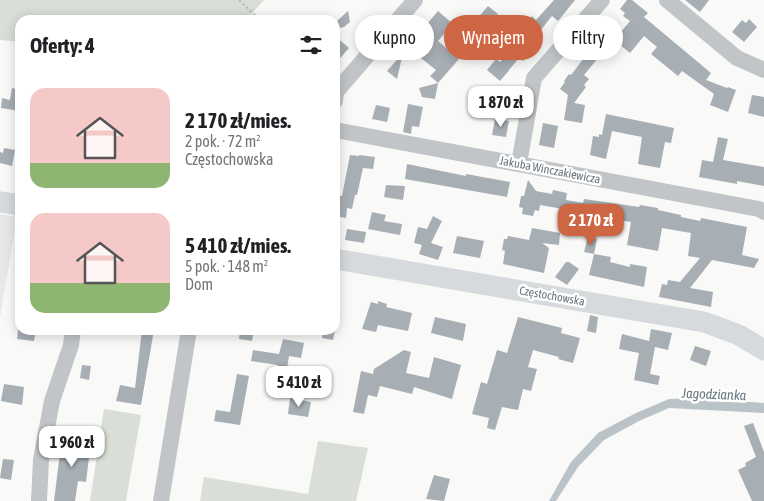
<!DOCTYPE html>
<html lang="pl">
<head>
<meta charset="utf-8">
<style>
  :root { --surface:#fff; --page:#f2f2f2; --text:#202124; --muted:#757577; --accent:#ce6643 }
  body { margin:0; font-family:"Asap Condensed",sans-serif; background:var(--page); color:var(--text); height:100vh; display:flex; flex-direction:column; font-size:19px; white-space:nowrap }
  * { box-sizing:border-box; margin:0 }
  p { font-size:16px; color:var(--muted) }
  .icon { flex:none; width:28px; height:28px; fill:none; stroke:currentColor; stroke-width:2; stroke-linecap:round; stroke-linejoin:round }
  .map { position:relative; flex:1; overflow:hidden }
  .sheet { position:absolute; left:15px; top:15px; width:325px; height:320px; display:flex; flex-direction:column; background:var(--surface); border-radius:15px; box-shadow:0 2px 12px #0003 }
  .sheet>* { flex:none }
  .hud { position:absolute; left:355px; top:15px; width:334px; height:45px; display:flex; gap:10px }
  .price { position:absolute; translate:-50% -42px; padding:0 11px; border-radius:10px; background:#fff; color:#222; font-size:16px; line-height:32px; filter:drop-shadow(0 1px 2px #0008) }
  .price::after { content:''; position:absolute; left:50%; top:30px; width:15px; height:11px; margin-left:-8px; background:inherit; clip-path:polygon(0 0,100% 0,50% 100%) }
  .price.current { background:var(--accent); color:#fff }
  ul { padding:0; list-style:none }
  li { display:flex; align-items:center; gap:15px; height:125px; padding:0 15px }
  li span { display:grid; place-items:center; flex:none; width:140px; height:100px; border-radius:15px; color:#555 }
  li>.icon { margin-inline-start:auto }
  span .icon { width:60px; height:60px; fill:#fffc; stroke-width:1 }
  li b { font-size:21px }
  h2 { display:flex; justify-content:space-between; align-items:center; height:60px; padding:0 15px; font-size:21px }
  .tag { padding:0 18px; border-radius:22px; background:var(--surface); box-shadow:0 2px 12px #0003; font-size:18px; line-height:45px }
  .tag.current { background:var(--accent); color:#fff }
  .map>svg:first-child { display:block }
</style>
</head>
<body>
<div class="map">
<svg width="764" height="501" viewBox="0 0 764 501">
  <rect width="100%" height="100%" fill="#f9f9f8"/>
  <path fill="#e7e8e8" d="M0 214 17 217 0 318Z"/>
  <path fill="#d9ded7" d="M0 0H264L246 20H20V42L0 40Z
    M104 409 141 415 126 501H90Z
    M318 441 368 448 356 501H200L204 477 308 494Z"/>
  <path fill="#bac3c8" d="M697 398 764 403V413L669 408 639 421 604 440 578 467 556 501H549L571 462 598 433 636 413 669 399Z"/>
  <path fill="#a7aeb4" d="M554 0H575L558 21 552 16 540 31 542 32 528 49 531 52 523 61 519 58 500 81 487 70 496 59 500 62 528 31 523 26 532 16 536 20Z
    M627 0H632L648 13 644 17 711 73 706 80 727 88 728 87 736 90 728 112 710 105 714 94 682 71 678 76 651 54 657 47 644 36 630 53 614 40 630 21 623 16 625 13 620 9Z
    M685 0H709L700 12Z
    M488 6 498 14 480 34 471 26Z
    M348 11 350 22 344 27 335 29 338 20Z
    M438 11 453 24 438 41 459 59 438 83 430 76 436 70 417 55 421 49 415 44 418 40 415 38Z
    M749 19 757 27 744 42 732 32 742 20 746 23Z
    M335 36 349 48 335 64Z
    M599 39 611 49 602 60 599 57 584 75 589 79 584 85 586 87 574 103 585 105 582 123 564 120 568 95 560 89 565 82 564 81 569 74 571 75 584 58 582 56Z
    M403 53 397 79 387 71Z
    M438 83 435 99 422 97 419 88Z
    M12 88 20 90V111L1 108 2 98 10 100Z
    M493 94 504 96 502 105 491 103Z
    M752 95 764 97V117L748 113Z
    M408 104 423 107 419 127 412 126 411 134 403 132Z
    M376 105 390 108 387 122 372 119Z
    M606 114 674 128 671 143 665 142 660 168 638 164 642 137 612 131 606 159 590 155 593 136 599 137V134L602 135Z
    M495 119 509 121 506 137 492 135Z
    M543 123 558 126 554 148 539 145Z
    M718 137 728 139 723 160 764 167V186L737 181V184L699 177 702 160 713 162Z
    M4 148 15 150 12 166 0 163V152L3 153Z
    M350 155 359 156V155L375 157 373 169 363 168 357 195H355L352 209 347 208 346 218 335 216V195L342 196Z
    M407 164 466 176V174L510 182 507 197 405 179Z
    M528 180 536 191 552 194 553 190 567 193 566 200 583 203 584 199 639 207 640 205 658 208V210L681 215V217L700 221 701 218 747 227 742 255 759 259 754 268 712 260 690 288 713 292 711 307 659 297 662 284 667 285 668 280 680 282 700 258 688 256 691 233 662 228 658 251 627 245 631 222 594 216V218L579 215 580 212 540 205 539 211 535 210 533 216 522 214 523 208 519 207 521 196H524Z
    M386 185 405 186 403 200 384 197Z
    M372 212 386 215 384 221 402 224 400 235 368 229Z
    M433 216 442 221 431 243 443 247 438 260 419 254 422 245 414 243 418 227 427 229Z
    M532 228 560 233 559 245 542 243 549 248 544 273 503 264 505 251 502 250 504 239H507L508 236 529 240Z
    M347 229 366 232 364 243 345 240Z
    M457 236 484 241 480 258 453 253Z
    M588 237 597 239 594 254 584 252Z
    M594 254 611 257 610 262 630 267V264L647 267 644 287 589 275Z
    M566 262H569L579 269 567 285 555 277Z
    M378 301 387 304 386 307 412 313 408 331 378 325 376 332 362 329 371 302 378 304Z
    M590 315 598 317 596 333 587 331Z
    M435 317 466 324 463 341 431 333Z
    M518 317 562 328 561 333 580 338 573 363 558 359 559 357 533 350 528 367 537 369 531 391 523 389 518 410 502 407 495 430 487 428 489 418 472 414 481 382 487 384 497 350 507 353Z
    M651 329 672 333 668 350 655 347 650 374 660 376 658 385 634 380 639 353 619 349 622 334 649 341Z
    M18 330H36L34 341 17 339Z
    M142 330H154L141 405 116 401 120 385 135 388Z
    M240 330H254L252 341 239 339Z
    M323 330H335L333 340 322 338Z
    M283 339 304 343 301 358 289 356 286 375 277 374 278 365 251 361 253 350 279 354Z
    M695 346 711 351 706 366 690 360Z
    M404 350 411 352 406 373 429 378 434 357 461 365 452 399 414 387 412 394 380 386 377 397 368 395 364 414 353 412 361 371 373 374 374 369Z
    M82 365 91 366 89 380 80 378Z
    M237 374 249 376 240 425 214 421 216 410 230 412Z
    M4 384 24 387 22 405 1 401Z
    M290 398 311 402 308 417 288 414Z
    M753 423 764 452V501H752L738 470 746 466 745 463 756 457 744 426Z
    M62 437 91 441 86 482 78 481 75 501H54Z
    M3 459 14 460 11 480 0 478Z
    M434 475 450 479 444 501 426 499Z"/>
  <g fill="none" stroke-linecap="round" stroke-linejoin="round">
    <path stroke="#bbbec0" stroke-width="2" stroke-dasharray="2.5 2.5" stroke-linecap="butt" d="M239 0 260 20"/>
    <path stroke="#c1c5c8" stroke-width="16" d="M667 0 737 58 764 70
      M335 101 336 92 415 0
      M335 130 759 209 764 212
      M519 164 534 78 602 0
      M39 501 41 460 52 401 71 345 73 330
      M161 501 189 330"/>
    <path stroke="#d7dadd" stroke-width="21" d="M0 202 20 205
      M335 259 704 322 739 335 764 350"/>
  </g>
  <g text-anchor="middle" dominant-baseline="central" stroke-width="5" stroke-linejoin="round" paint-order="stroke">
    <g font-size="12" fill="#67747f" stroke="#fff">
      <text transform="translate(550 170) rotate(11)">Jakuba Winczakiewicza</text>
      <text transform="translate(552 296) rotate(10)">Częstochowska</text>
    </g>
    <g font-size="14" font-style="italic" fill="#68787f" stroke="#fff">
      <text transform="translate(714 394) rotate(2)">Jagodzianka</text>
    </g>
  </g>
</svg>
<b class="price" style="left:501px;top:128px">1 870 zł</b>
<b class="price current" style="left:591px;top:246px">2 170 zł</b>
<b class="price" style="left:299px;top:408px">5 410 zł</b>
<b class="price" style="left:72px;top:468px">1 960 zł</b>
<div class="hud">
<a class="tag">Kupno</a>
<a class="tag current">Wynajem</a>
<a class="tag">Filtry</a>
</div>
<section class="sheet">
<h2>Oferty: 4<svg class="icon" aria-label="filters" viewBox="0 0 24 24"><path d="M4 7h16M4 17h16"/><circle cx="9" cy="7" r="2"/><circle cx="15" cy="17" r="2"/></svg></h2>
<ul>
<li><span style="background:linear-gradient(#f6c9c9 75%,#8fb573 0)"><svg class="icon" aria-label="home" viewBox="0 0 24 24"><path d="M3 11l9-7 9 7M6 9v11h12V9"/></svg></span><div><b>2 170 zł/mies.</b><p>2 pok. · 72 m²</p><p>Częstochowska</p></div></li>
<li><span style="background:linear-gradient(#f6c9c9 70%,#8fb573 0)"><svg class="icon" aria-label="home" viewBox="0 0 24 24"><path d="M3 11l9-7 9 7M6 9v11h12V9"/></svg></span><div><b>5 410 zł/mies.</b><p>5 pok. · 148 m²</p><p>Dom</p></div></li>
</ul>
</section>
</div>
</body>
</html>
